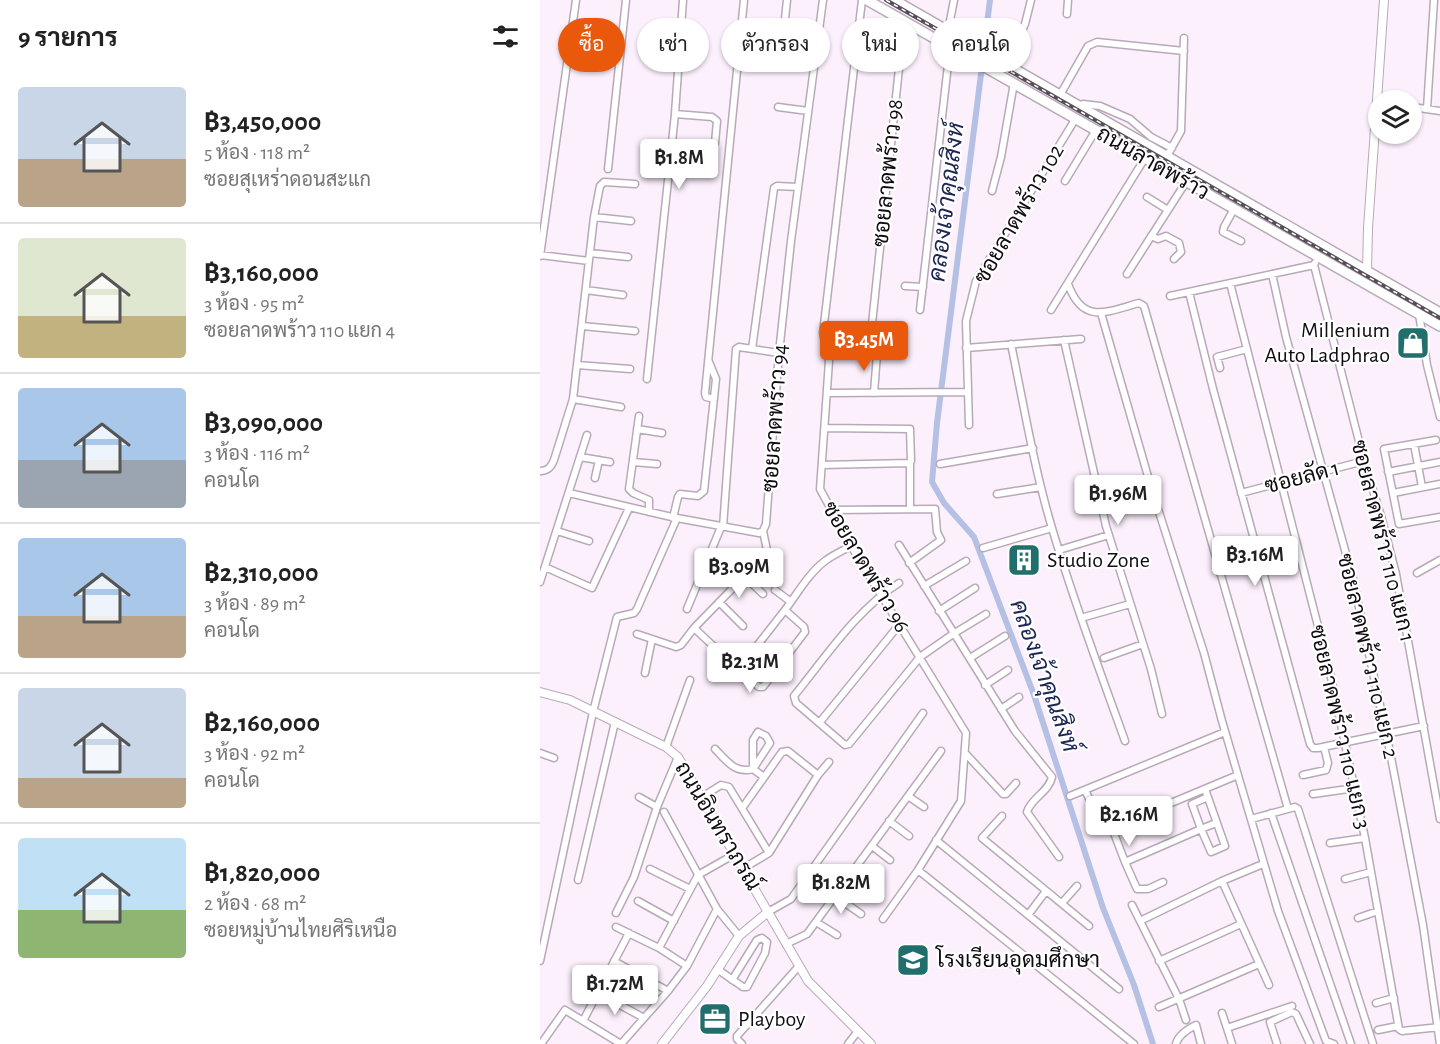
<!DOCTYPE html>
<html lang="th">
<head>
<meta charset="utf-8">
<style>
  :root { --surface:#fff; --page:#f2f2f2; --text:#222; --muted:#767676; --line:#e0e0e0; --accent:#ea580c }
  body { margin:0; font-family:"Alegreya Sans",Sarabun,sans-serif; background:var(--page); color:var(--text); height:100vh; display:flex; flex-direction:column; font-size:22px; white-space:nowrap }
  * { box-sizing:border-box; margin:0 }
  p { font-size:20px; color:var(--muted) }
  .icon { flex:none; width:33px; height:33px; fill:none; stroke:currentColor; stroke-width:2; stroke-linecap:round; stroke-linejoin:round }
  .map { position:relative; flex:1; overflow:hidden }
  .panel { display:flex; flex-direction:column; background:var(--surface); width:540px }
  .panel>* { flex:none }
  .hud { position:absolute; left:18px; top:18px; width:570px; height:54px; display:flex; gap:12px }
  .tools { position:absolute; left:828px; top:90px; display:grid; gap:12px }
  .tools a { display:grid; place-items:center; width:54px; height:54px; border-radius:50%; background:var(--surface); box-shadow:0 2px 4px #0004; font-size:30px }
  .price { position:absolute; translate:-50% -51px; padding:0 14px; border-radius:6px; background:#fff; color:#222; font-size:20px; line-height:39px; filter:drop-shadow(0 2px 3px #0008) }
  .price::after { content:''; position:absolute; left:50%; top:36px; width:18px; height:14px; margin-left:-9px; background:inherit; clip-path:polygon(0 0,100% 0,50% 100%) }
  .price.on { background:var(--accent); color:#fff }
  ul { padding:0; list-style:none }
  li { display:flex; align-items:center; gap:18px; height:150px; padding:0 18px }
  li+li { border-top:2px solid var(--line) }
  li span { display:grid; place-items:center; flex:none; width:168px; height:120px; border-radius:6px; color:#555 }
  li>.icon { margin-inline-start:auto }
  span .icon { width:72px; height:72px; fill:#fffc; stroke-width:1 }
  li b { font-size:26px }
  h2 { display:flex; justify-content:space-between; align-items:center; height:72px; padding:0 18px; font-size:26px }
  .tag { padding:0 21px; border-radius:27px; background:var(--surface); box-shadow:0 2px 4px #0004; font-size:21px; line-height:54px }
  .tag.on { background:var(--accent); color:#fff }
  main { display:flex; flex:1; min-height:0 }
  .map>svg:first-child { display:block }
</style>
</head>
<body>
<main>
<section class="panel">
<h2>9 รายการ<svg class="icon" aria-label="filters" viewBox="0 0 24 24"><path d="M4 7h16M4 17h16"/><circle cx="9" cy="7" r="2"/><circle cx="15" cy="17" r="2"/></svg></h2>
<ul>
<li><span style="background:linear-gradient(#c9d6e8 60%,#b9a48a 0)"><svg class="icon" aria-label="home" viewBox="0 0 24 24"><path d="M3 11l9-7 9 7M6 9v11h12V9"/></svg></span><div><b>฿3,450,000</b><p>5 ห้อง · 118 m²</p><p>ซอยสุเหร่าดอนสะแก</p></div></li>
<li><span style="background:linear-gradient(#dfe7d0 65%,#c2b280 0)"><svg class="icon" aria-label="home" viewBox="0 0 24 24"><path d="M3 11l9-7 9 7M6 9v11h12V9"/></svg></span><div><b>฿3,160,000</b><p>3 ห้อง · 95 m²</p><p>ซอยลาดพร้าว 110 แยก 4</p></div></li>
<li><span style="background:linear-gradient(#a9c7e8 60%,#9aa5b1 0)"><svg class="icon" aria-label="home" viewBox="0 0 24 24"><path d="M3 11l9-7 9 7M6 9v11h12V9"/></svg></span><div><b>฿3,090,000</b><p>3 ห้อง · 116 m²</p><p>คอนโด</p></div></li>
<li><span style="background:linear-gradient(#a9c7e8 65%,#b9a48a 0)"><svg class="icon" aria-label="home" viewBox="0 0 24 24"><path d="M3 11l9-7 9 7M6 9v11h12V9"/></svg></span><div><b>฿2,310,000</b><p>3 ห้อง · 89 m²</p><p>คอนโด</p></div></li>
<li><span style="background:linear-gradient(#c9d6e8 75%,#b9a48a 0)"><svg class="icon" aria-label="home" viewBox="0 0 24 24"><path d="M3 11l9-7 9 7M6 9v11h12V9"/></svg></span><div><b>฿2,160,000</b><p>3 ห้อง · 92 m²</p><p>คอนโด</p></div></li>
<li><span style="background:linear-gradient(#bfe0f5 60%,#8fb573 0)"><svg class="icon" aria-label="home" viewBox="0 0 24 24"><path d="M3 11l9-7 9 7M6 9v11h12V9"/></svg></span><div><b>฿1,820,000</b><p>2 ห้อง · 68 m²</p><p>ซอยหมู่บ้านไทยศิริเหนือ</p></div></li>
</ul>
</section>
<div class="map">
<svg width="900" height="1044" viewBox="0 0 900 1044">
  <rect width="100%" height="100%" fill="#fcf0fd"/>
  <g fill="none" stroke-linecap="round" stroke-linejoin="round">
    <path stroke="#b5c0e5" stroke-width="6" d="M444 47 450 0
      M441 74 397 423 392 482 404 503 434 537 494 695 563 908 594 985 613 1044"/>
    <g stroke="#b8a9b9" stroke-width="9">
      <path id="minor" d="M322 0 283 333 289 361 280 489 311 546 426 733 421 801 378 870 343 919
        M527 14 528 0
        M408 31 414 0
        M467 64 485 24 491 0
        M240 66 247 0
        M520 95 548 46 557 42 644 51
        M238 107 268 111
        M541 107 543 104 560 106 590 119 611 137 632 148
        M872 107 900 111
        M887 109 894 0
        M135 114 172 117 177 121 175 143
        M627 156 641 131 644 38
        M68 169 86 0
        M525 181 556 130
        M452 191 461 157 474 83
        M607 197 628 210
        M694 209 684 227 683 232 701 241
        M54 217 91 221
        M611 236 618 239 626 236 639 243 641 252 634 259
        M50 253 88 257
        M0 255 49 261
        M0 256 36 0
        M774 265 824 461 841 516 856 574 900 819
        M587 274 646 182
        M732 274 746 337 813 579 850 752 883 925 900 1044
        M690 283 790 673 825 838 859 1029 862 1031 900 1027
        M528 284C543 325 566 312 599 303L604 306 748 809
        M365 286 383 287
        M46 290 83 295
        M649 292 673 389 770 744 773 748H778L884 726
        M630 296 774 265 775 263
        M380 310 410 47
        M511 310 605 158
        M561 313 611 487 664 653 682 721 738 911 786 1041 794 1044
        M879 314 887 365 900 417
        M332 324 364 21
        M42 326 95 331
        M524 340 566 526 611 669 622 714
        M471 344C484 406 494 468 512 528 533 600 560 671 585 741
        M426 348 541 339
        M212 349 234 188 237 186 258 187
        M37 365 90 369
        M680 368 677 357 707 349
        M107 379 135 114 143 0
        M288 393 427 392
        M334 393 337 354
        M33 399 81 407
        M174 399 166 397 165 393 204 0
        M99 416 89 489 93 493 109 500V512
        M429 425 426 321 436 281 536 118
        M97 429 122 433
        M896 440 844 449 859 524 900 517
        M874 444 882 487
        M40 457 70 462
        M93 462 117 464
        M370 463V509
        M400 464 493 448
        M282 465 370 463 371 461 370 429 285 428
        M0 471C8 471 11 467 14 460L33 399 54 217 60 186 64 182 95 184
        M848 472 900 462
        M55 478 59 460
        M29 493 136 518
        M701 493 824 461
        M853 493 900 484
        M457 494 501 487
        M293 510 395 509 397 532 401 540 369 563
        M133 518 138 497 140 494 158 496 164 491 176 379 169 362
        M183 527 196 349 199 347 239 353
        M17 531 49 541
        M359 545 475 731 512 777C509 792 491 798 487 812L519 857
        M443 548 512 528
        M519 550 569 535
        M5 567 52 588 89 508
        M877 573 900 560
        M204 576 223 594
        M0 582 47 435
        M359 583C317 609 285 658 254 696L256 703 305 745 309 744 380 657 413 634 446 614
        M384 586 426 561
        M235 590 251 602
        M179 602 203 626
        M147 609 181 527
        M245 610 264 627 265 632 223 687H219L203 673 201 669 202 665 245 610C257 594 269 573 285 561 293 555 302 551 311 546
        M399 611 435 588
        M541 618 590 604
        M154 628 185 657
        M97 634 136 647 141 645 154 628 226 554 227 550 223 531
        M430 658 465 636
        M564 658 603 644
        M105 673 112 639
        M445 685 468 670
        M461 709 479 697
        M280 722 359 625
        M218 732 226 736 230 743 213 769V740Z
        M126 747 150 680
        M175 749C187 761 195 774 213 769L224 777
        M0 753 14 758
        M425 753 463 794H466L476 783
        M278 775 289 762
        M763 775 786 770 788 763 784 747
        M545 790 562 826 569 829 698 775
        M773 794 815 788
        M368 796 384 807
        M530 796 685 732
        M99 797 117 807 138 757
        M162 797 181 785 189 787 229 853
        M668 797 652 804 661 829 676 823
        M203 807 242 752 248 751 278 775 229 853 204 868
        M124 812 177 909 199 936
        M731 813 811 1044
        M462 816 442 838 549 926
        M711 819 755 807 758 809 833 1044
        M349 821 369 836
        M572 828 585 862
        M396 840 579 989
        M790 843 825 838
        M332 846 350 860
        M110 869 150 889
        M314 870 335 885
        M378 870 594 1044
        M805 879 831 872
        M38 880 75 722
        M682 881 729 985
        M623 882 608 889H597L585 862 661 829 671 852 685 846 665 789
        M295 896 321 914
        M98 901 134 921
        M522 903 537 886
        M592 905 639 999 646 1020
        M228 912 251 899 383 713
        M76 913 94 877 117 807
        M488 915 506 891
        M818 918 838 911
        M600 921 682 881 723 864
        M276 922 297 935
        M76 927 119 948 147 966
        M246 944 267 934 401 751
        M119 948 158 875 195 854
        M0 961 53 712 77 617 94 613 97 609 137 518 219 533 223 531 226 524 239 353 251 241 283 0
        M74 961 128 991
        M619 961 701 924
        M471 964 480 952
        M177 969 203 987H207L225 953 227 942 222 938 217 940 192 980
        M58 993 104 1018
        M836 1003 854 998
        M619 1007 719 964
        M682 1013 687 1028
        M43 1021 89 933
        M838 1030 858 1026
        M1 1044 25 1010 81 1044
        M81 1044 128 991 147 966 177 909
        M202 1044 197 1039V1036L259 966
        M308 1044 318 1031
        M636 1044C638 1035 648 1029 656 1025L661 1044
        M692 1044 687 1028 752 1006
        M737 1044 730 1022 752 1012 756 1014 770 1044"/>
    </g>
    <g stroke="#b8a9b9" stroke-width="10">
      <path id="tertiary" d="M827 271 828 228 844 0
        M0 692 30 700 126 747 138 757 268 981 331 1044
        M122 1044 167 986 199 936 228 912"/>
    </g>
    <g stroke="#b8a9b9" stroke-width="12">
      <path id="primary" d="M327 0 900 326
        M354 0 900 313"/>
    </g>
    <use href="#minor" stroke="#fff" stroke-width="6"/>
    <use href="#tertiary" stroke="#fff" stroke-width="8"/>
    <use href="#primary" stroke="#fff" stroke-width="9"/>
    <g stroke="#574f58" stroke-width="4">
      <path id="rail" d="M346 0 900 318"/>
    </g>
    <use href="#rail" stroke="#fff" stroke-width="1.5" stroke-dasharray="4.5" stroke-linecap="butt"/>
  </g>
  <defs>
    <g id="shop-square" transform="scale(1.725)"><rect x="-9" y="-9" width="18" height="18" rx="4" fill="#226e6d" stroke="#fff"/><path d="M-5-2.5h2.3a2.7 3.5 0 0 1 5.4 0H5L5.5 6h-11ZM-1.5-2.5h3a1.5 2.3 0 0 0-3 0Z" fill="#fff"/></g>
    <g id="building-square" transform="scale(1.725)"><rect x="-9" y="-9" width="18" height="18" rx="4" fill="#226e6d" stroke="#fff"/><path d="M-4-6H4V6H1V3H-1V6H-4ZM-2.5-4.3h1.7v1.8h-1.7ZM.8-4.3h1.7v1.8H.8ZM-2.5-1h1.7V.8h-1.7ZM.8-1h1.7V.8H.8Z" fill="#fff"/></g>
    <g id="school-square" transform="scale(1.725)"><rect x="-9" y="-9" width="18" height="18" rx="4" fill="#226e6d" stroke="#fff"/><path d="M0-5L7-2L0 1L-7-2ZM-4 1L0 2.5L4 1V4Q0 6-4 4Z" fill="#fff"/></g>
    <g id="office-square" transform="scale(1.725)"><rect x="-9" y="-9" width="18" height="18" rx="4" fill="#226e6d" stroke="#fff"/><path d="M-6-3h4V-5.5h4V-3h4V5H-6ZM-1-4.5V-3h2v-1.5ZM-6 0V1H6V0Z" fill="#fff"/></g>
  </defs>
  <g fill-rule="evenodd">
    <use href="#shop-square" x="873" y="343"/>
    <use href="#building-square" x="484" y="560"/>
    <use href="#school-square" x="373" y="960"/>
    <use href="#office-square" x="175" y="1019"/>
  </g>
  <g text-anchor="middle" dominant-baseline="central" stroke-width="4.5" stroke-linejoin="round" paint-order="stroke">
    <g font-size="22" fill="#100b11" stroke="#fff">
      <text transform="translate(613 163) rotate(30)">ถนนลาดพร้าว</text>
      <text transform="translate(348 173) rotate(-84)">ซอยลาดพร้าว 98</text>
      <text transform="translate(479 214) rotate(-60)">ซอยลาดพร้าว 102</text>
      <text transform="translate(235 418) rotate(-86)">ซอยลาดพร้าว 94</text>
      <text transform="translate(762 477) rotate(-15)">ซอยลัด 1</text>
      <text transform="translate(843 541) rotate(76)">ซอยลาดพร้าว 110 แยก 1</text>
      <text transform="translate(326 567) rotate(59)">ซอยลาดพร้าว 96</text>
      <text transform="translate(828 656) rotate(77)">ซอยลาดพร้าว 110 แยก 2</text>
      <text transform="translate(800 727) rotate(77)">ซอยลาดพร้าว 110 แยก 3</text>
      <text transform="translate(178 826) rotate(59)">ถนนอินทราภรณ์</text>
    </g>
    <g font-size="22" fill="#100b11" stroke="#fff" text-anchor="start">
      <text x="850" y="330" text-anchor="end">Millenium<tspan x="850" dy="25">Auto Ladphrao</tspan></text>
      <text x="507" y="560">Studio Zone</text>
      <text x="396" y="960">โรงเรียนอุดมศึกษา</text>
      <text x="198" y="1019">Playboy</text>
    </g>
    <g font-size="24" font-style="italic" fill="#1d2654" stroke="#fff">
      <text transform="translate(407 202) rotate(-83)">คลองเจ้าคุณสิงห์</text>
      <text transform="translate(504 676) rotate(70)">คลองเจ้าคุณสิงห์</text>
    </g>
  </g>
</svg>
<div class="tools">
<a><svg class="icon" aria-label="layers" viewBox="0 0 24 24"><path d="M12 4l9 5-9 5-9-5zM3 14l9 5 9-5"/></svg></a>
</div>
<b class="price" style="left:139px;top:190px">฿1.8M</b>
<b class="price on" style="left:324px;top:372px">฿3.45M</b>
<b class="price" style="left:578px;top:526px">฿1.96M</b>
<b class="price" style="left:715px;top:587px">฿3.16M</b>
<b class="price" style="left:199px;top:599px">฿3.09M</b>
<b class="price" style="left:210px;top:694px">฿2.31M</b>
<b class="price" style="left:589px;top:847px">฿2.16M</b>
<b class="price" style="left:301px;top:915px">฿1.82M</b>
<b class="price" style="left:75px;top:1016px">฿1.72M</b>
<div class="hud">
<a class="tag on">ซื้อ</a>
<a class="tag">เช่า</a>
<a class="tag">ตัวกรอง</a>
<a class="tag">ใหม่</a>
<a class="tag">คอนโด</a>
</div>
</div>
</main>
</body>
</html>
